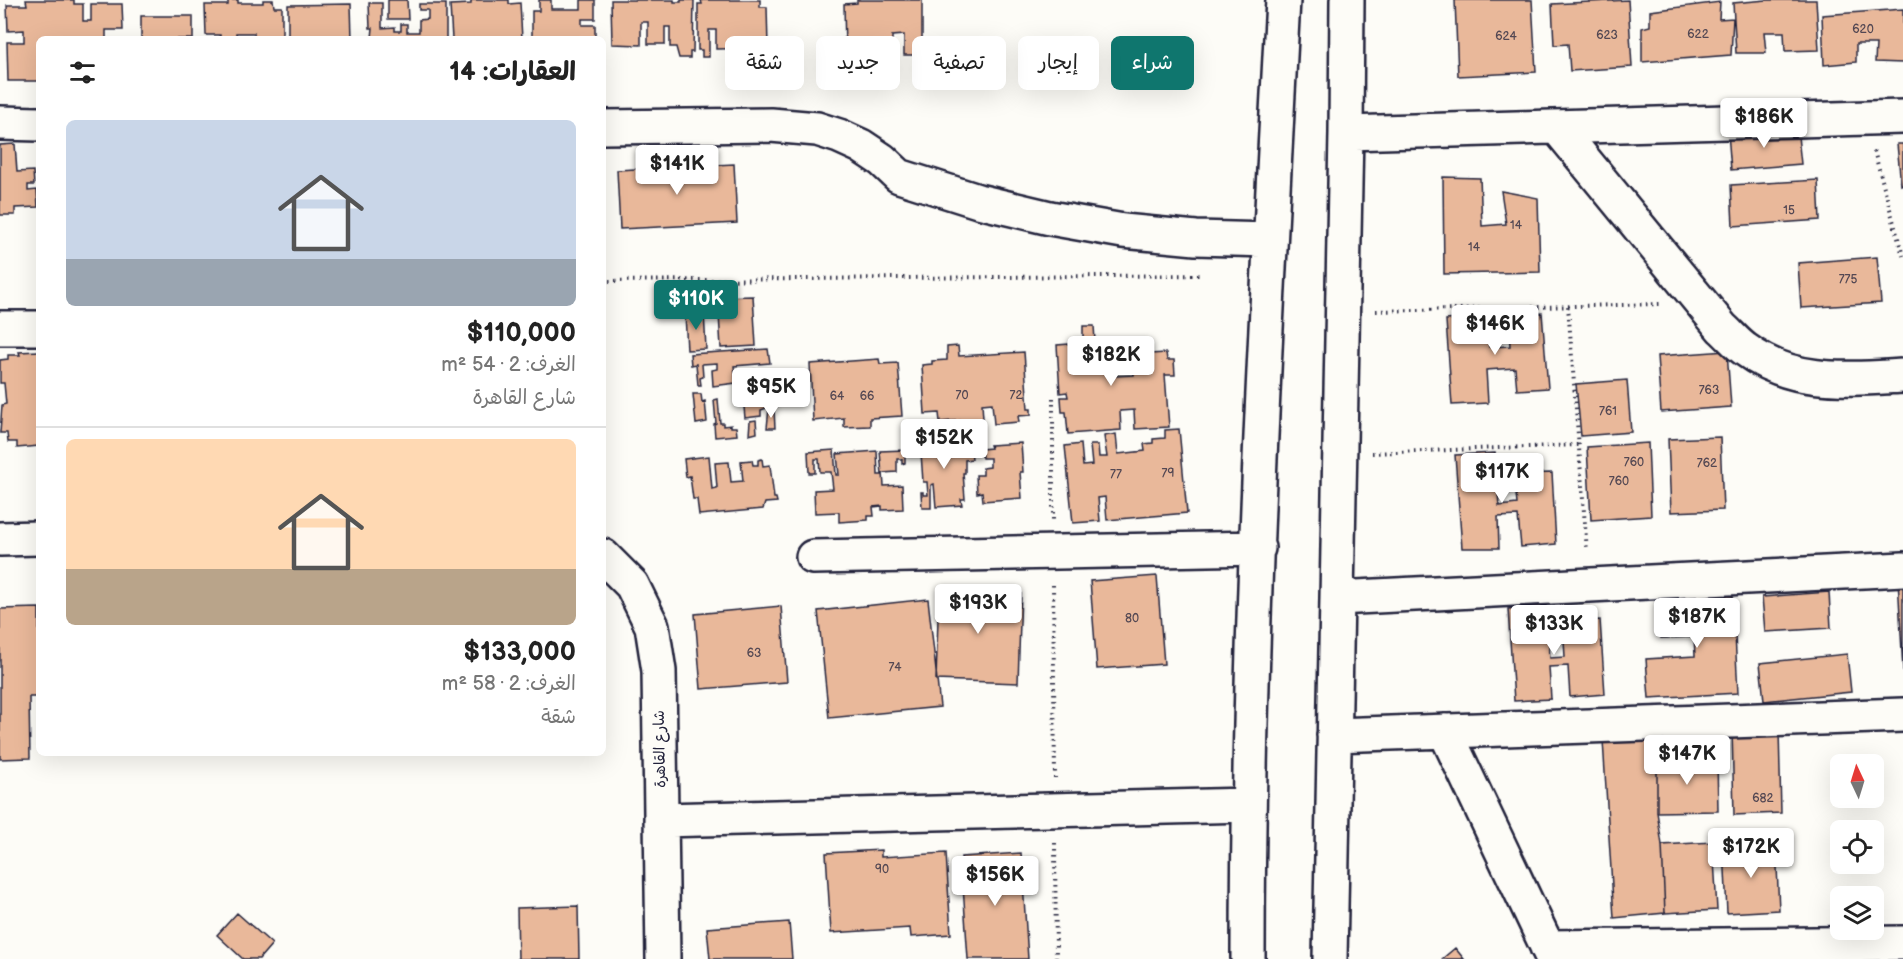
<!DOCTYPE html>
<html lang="ar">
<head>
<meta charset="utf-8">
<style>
  :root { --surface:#fff; --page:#f2f2f2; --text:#222; --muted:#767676; --line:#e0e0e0; --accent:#0f766e }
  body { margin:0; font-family:"Balsamiq Sans","Playpen Sans Arabic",sans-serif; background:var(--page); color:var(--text); direction:rtl; height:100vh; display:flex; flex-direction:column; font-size:22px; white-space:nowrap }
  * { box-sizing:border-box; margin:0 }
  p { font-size:20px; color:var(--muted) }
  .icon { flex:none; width:33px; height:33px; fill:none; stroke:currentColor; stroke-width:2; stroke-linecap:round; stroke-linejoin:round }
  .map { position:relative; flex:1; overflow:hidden; direction:ltr }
  .drawer { position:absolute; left:36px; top:36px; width:570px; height:720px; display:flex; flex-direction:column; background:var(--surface); border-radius:9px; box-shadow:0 6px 24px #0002; direction:rtl }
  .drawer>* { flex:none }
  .top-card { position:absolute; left:624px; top:36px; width:570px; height:54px; direction:rtl; display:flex; gap:12px }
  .needle { width:39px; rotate:356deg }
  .controls { position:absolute; left:1830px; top:754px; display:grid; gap:12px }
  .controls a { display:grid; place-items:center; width:54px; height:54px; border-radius:9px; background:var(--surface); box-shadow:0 6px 24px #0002; font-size:30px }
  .price { position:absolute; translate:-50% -51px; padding:0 14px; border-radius:6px; background:#fff; color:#222; font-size:20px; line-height:39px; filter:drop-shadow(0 2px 3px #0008) }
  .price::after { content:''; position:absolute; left:50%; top:36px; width:18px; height:14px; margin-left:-9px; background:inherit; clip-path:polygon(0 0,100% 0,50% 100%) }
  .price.current { background:var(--accent); color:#fff }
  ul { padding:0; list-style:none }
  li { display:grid; align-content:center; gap:12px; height:318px; padding:0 30px }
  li+li { border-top:2px solid var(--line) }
  li span { display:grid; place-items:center; height:186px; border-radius:9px; color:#555 }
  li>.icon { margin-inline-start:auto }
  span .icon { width:108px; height:108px; fill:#fffc; stroke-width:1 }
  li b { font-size:26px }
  h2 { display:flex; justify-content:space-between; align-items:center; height:72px; padding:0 30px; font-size:26px }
  .chip { padding:0 21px; border-radius:9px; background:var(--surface); box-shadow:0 6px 24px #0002; font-size:21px; line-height:54px }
  .chip.current { background:var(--accent); color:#fff }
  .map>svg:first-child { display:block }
</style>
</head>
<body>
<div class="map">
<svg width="1903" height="959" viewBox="0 0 1903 959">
  <rect width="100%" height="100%" fill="#fdfcf7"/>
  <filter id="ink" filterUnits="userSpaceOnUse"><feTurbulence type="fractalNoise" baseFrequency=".0167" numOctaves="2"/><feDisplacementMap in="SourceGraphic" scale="12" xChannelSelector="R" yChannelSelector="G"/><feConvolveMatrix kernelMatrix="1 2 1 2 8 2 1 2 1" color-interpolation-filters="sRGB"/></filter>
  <g filter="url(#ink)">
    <path fill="#e9b89a" stroke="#22223b" stroke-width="1.5" d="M26 0H74V4H83V21H91V4H122L123 30H106V39H39V81H8L7 42H24V30L8 31 7 5H27Z
      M228 0H238V3H263V0H273L274 7H282V36H270V39H254V33H236V39H220V35H206L205 5H228Z
      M388 0H407L408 19H388Z
      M471 0H509V4L520 3 522 39H452L450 5 471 4Z
      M539 0H551V9H581V0H595V19H582V25H595V39H532V11H539Z
      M611 0H674V2H681V0H694L693 52H690V58H679L676 47H670V27H665V44H648V22H641V45L612 44Z
      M701 0H760V7H767L768 48 716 49V30H709V57H702V50H698V4H702Z
      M857 0H922V55H904V35L892 36V55H873L872 50H845L844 4 857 3Z
      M1455 0H1532L1536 72 1458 76Z
      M1628 0 1632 67 1570 71 1568 44 1554 45 1552 4Z
      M1767 0H1816L1819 50 1785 51 1784 32H1764L1766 53H1736L1733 3Z
      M1720 2 1719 19 1733 18 1731 55 1642 62V28L1650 26V11Z
      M369 3H382V28L395 27V31H401V24H407V32H419V20L428 19V10H419V4H446V39H370L372 38 373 28H370Z
      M351 4 352 39H288V5Z
      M1903 9V63L1875 62 1876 44H1856V62L1824 65 1822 15Z
      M141 16H193V39H141Z
      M1797 127 1801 164 1731 170 1728 133Z
      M15 144 17 172 33 171 34 185H28V191L37 190 38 207 15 208V215H0V145Z
      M1897 144H1903V184L1901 185Z
      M734 164 737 223 620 229 617 170Z
      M1443 177 1480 178 1482 226 1506 224 1501 191 1538 198 1540 272 1444 274Z
      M1818 180 1820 220 1733 226 1731 185Z
      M1877 257 1881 303 1801 308 1798 263Z
      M753 296 756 346 721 348 718 297Z
      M704 312 706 349 687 350 685 314Z
      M1542 313 1548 388 1517 390 1515 368 1486 370 1488 403 1452 405 1446 320 1487 317 1489 347 1510 346 1508 316Z
      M1083 326H1094L1095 341 1106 340 1107 345H1117L1119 365H1112L1113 376 1134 375 1133 355 1166 353 1167 360H1174L1175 375H1165L1169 427 1135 429 1134 410 1120 411 1121 430 1068 434 1066 412H1062L1061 397H1068L1067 392 1060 393 1057 345 1083 343Z
      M958 346 959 356 1024 352 1028 409H1031V415L1018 416 1019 422 994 424 992 403 982 404 983 419 940 422 939 413 925 414 922 365 932 364V361L947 360V347Z
      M768 349 770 363 734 366 736 383 713 386 712 370 717 369V363L702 364 703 377 700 378 701 385H698L696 364 691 365 690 354Z
      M39 351V446L17 448V442H8L7 433H0L2 405 6 404 4 383H0V360L8 359V355H20L19 352Z
      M1727 351 1731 407 1661 412 1657 356Z
      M879 359 880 364 898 363 902 416 870 418V426L844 427V418L813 421 810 364Z
      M762 369 763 380 751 382 750 370Z
      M1627 380 1631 432 1581 436 1576 384Z
      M693 394H701L702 402 705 401 707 422 696 424Z
      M764 394V400H768L769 407 761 410V416L745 418 743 396Z
      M718 399 720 423H723V426L731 425V427H736L737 435 715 437 714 424 716 423 714 400Z
      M772 407V410H774L775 428H767L769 408Z
      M756 420 757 433 749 435 750 421Z
      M1179 429 1187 513 1107 520 1105 497 1098 498 1100 521 1073 523 1065 446 1081 444 1083 466 1092 465 1090 445H1098L1099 457H1107L1104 436 1116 434 1118 454 1145 451 1144 444 1153 443V439L1165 438V430Z
      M947 436 948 441 970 439 972 459 965 460V473H963L965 499H961L962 505 936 507 934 484 931 485V508H922L921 492H923V495H928L927 482H923L920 438Z
      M1720 437 1723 510 1671 512 1668 439Z
      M1021 443 1023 472H1020L1022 498 983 501 982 492 977 493 976 475H983V468L990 467V458H982L981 449 991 448 990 445Z
      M1648 443 1651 516 1591 520 1587 447Z
      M834 450 836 475H839L837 454 877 451 878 475H882L880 451 905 450V463L902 464V459H897V472L883 473 884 486 902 485 903 509 882 510V506L873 507 874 516H868V520L839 522V512L815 513 814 490 833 489 831 472H820L819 459H815V473H809L808 452Z
      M1495 453 1499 506 1517 504 1514 474 1552 473 1556 544 1521 547 1518 516 1498 517 1499 548H1462L1455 455Z
      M709 456 712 489 717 488 715 463 729 462 731 482 743 481 741 461 752 460 753 465H758V460L762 459 763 466 770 465 774 498H776L777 502 765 503 763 509 699 515 697 499H693L690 476 686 477 684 459Z
      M1157 576 1164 664 1097 669 1090 581Z
      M1898 579H1903V671Z
      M939 588 1021 591 1018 683 936 680Z
      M1829 592 1831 628 1765 632 1762 597Z
      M1733 596 1738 693 1649 698 1646 659 1695 656 1694 637 1661 638 1659 600Z
      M928 599 940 707 829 718 818 611Z
      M781 606 787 682 701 689 695 614Z
      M1546 606 1550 658 1565 657 1563 623 1600 620 1605 694 1570 697 1568 666 1549 667 1551 699 1514 701 1508 609Z
      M39 608V697H29L30 758 0 759V609Z
      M1847 654 1851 692 1764 701 1760 663Z
      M1779 730 1781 813 1734 815 1732 731Z
      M1653 737 1657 760V812L1662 845 1665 913 1614 918 1603 740Z
      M1717 759 1718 811 1657 812V760Z
      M1713 842 1717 910 1665 913 1662 845Z
      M1776 845 1779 910 1727 913 1724 847Z
      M881 850V857L946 853 951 934 911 937 910 928 831 933 826 853Z
      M1021 853 1028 959H968L961 857Z
      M578 906 579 959H518L517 908Z
      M237 913 272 944 259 959H243L217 935Z
      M789 922 792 959H710L707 928Z
      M1455 948 1464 959H1442Z"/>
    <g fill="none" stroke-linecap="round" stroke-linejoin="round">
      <g stroke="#22223b" stroke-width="38">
        <path id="minor" d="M0 123 39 124
          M603 127 771 125 817 129 839 136 861 146 882 160 899 176 978 201 1050 218 1123 231 1196 238 1270 240
          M1557 127 1722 328C1730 335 1737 344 1746 350 1793 385 1848 379 1903 376
          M1346 133 1903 117
          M0 328H39
          M0 539 39 538
          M603 556 632 585 652 626 659 671 663 959
          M813 557 1258 548
          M1337 598 1903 569
          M1445 731 1553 959
          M1334 735 1903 715
          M661 820 1248 805
          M1547 947 1903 943
          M1248 959C1248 639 1266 319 1283 0
          M1330 959 1346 133 1347 0"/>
      </g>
      <path stroke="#22223b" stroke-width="4" stroke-dasharray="1.5 4.5" stroke-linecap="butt" d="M1874 151 1903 256
        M603 281 1202 275
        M1568 306 1587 551
        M1376 311 1660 304
        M1053 398V521
        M1372 453 1578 445
        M1053 585 1055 778
        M1055 843 1056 959"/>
      <use href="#minor" stroke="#fdfcf7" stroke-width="33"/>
    </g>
  </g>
  <g text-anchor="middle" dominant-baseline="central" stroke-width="4.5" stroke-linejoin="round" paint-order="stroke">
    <g font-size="12" fill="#544853">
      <text x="1863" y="29">620</text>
      <text x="1698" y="34">622</text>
      <text x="1607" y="35">623</text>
      <text x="1506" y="36">624</text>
      <text x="1789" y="210">15</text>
      <text x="1516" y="225">14</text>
      <text x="1474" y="247">14</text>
      <text x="1848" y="279">775</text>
      <text x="1709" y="390">763</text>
      <text x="962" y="395">70</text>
      <text x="1016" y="395">72</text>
      <text x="837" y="396">64</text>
      <text x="867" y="396">66</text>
      <text x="1608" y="411">761</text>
      <text x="1634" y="462">760</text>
      <text x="1707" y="463">762</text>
      <text x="1168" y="473">79</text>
      <text x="1116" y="474">77</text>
      <text x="1619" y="481">760</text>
      <text x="1132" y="618">80</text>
      <text x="754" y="653">63</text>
      <text x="895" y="667">74</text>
      <text x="1763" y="798">682</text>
      <text x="882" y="869">90</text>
    </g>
    <g font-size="15" fill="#22223b" stroke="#fdfcf7">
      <text transform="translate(660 749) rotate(-91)">شارع القاهرة</text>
    </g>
  </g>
</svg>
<div class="controls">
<a><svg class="needle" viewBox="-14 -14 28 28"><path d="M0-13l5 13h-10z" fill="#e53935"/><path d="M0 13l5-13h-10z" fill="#767676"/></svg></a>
<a><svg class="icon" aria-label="locate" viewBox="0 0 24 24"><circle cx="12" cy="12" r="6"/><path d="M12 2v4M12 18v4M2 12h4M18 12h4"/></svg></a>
<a><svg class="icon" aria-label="layers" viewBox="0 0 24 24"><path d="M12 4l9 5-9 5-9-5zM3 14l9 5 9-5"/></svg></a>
</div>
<b class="price" style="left:1764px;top:149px">$186K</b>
<b class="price" style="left:677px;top:196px">$141K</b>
<b class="price current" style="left:696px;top:331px">$110K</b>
<b class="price" style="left:1495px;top:356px">$146K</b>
<b class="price" style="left:1111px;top:387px">$182K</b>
<b class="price" style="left:771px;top:419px">$95K</b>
<b class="price" style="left:944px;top:470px">$152K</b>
<b class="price" style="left:1502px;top:504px">$117K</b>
<b class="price" style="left:978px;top:635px">$193K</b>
<b class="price" style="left:1697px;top:649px">$187K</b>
<b class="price" style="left:1554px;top:656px">$133K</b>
<b class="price" style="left:1687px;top:786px">$147K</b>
<b class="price" style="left:1751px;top:879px">$172K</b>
<b class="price" style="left:995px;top:907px">$156K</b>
<div class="top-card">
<a class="chip current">شراء</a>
<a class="chip">إيجار</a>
<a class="chip">تصفية</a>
<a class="chip">جديد</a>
<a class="chip">شقة</a>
</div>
<section class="drawer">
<h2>العقارات: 14<svg class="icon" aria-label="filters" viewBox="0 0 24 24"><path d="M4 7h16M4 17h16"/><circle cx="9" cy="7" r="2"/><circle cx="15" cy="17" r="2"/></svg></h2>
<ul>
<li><span style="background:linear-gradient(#c9d6e8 75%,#9aa5b1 0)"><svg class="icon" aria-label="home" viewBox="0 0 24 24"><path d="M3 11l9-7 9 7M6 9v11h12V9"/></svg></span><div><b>$110,000</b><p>الغرف: 2 · 54 m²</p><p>شارع القاهرة</p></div></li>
<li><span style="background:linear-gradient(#ffd9b3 70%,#b9a48a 0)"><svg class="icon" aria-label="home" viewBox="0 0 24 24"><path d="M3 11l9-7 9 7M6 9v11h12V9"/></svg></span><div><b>$133,000</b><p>الغرف: 2 · 58 m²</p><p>شقة</p></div></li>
</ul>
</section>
</div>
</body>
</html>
